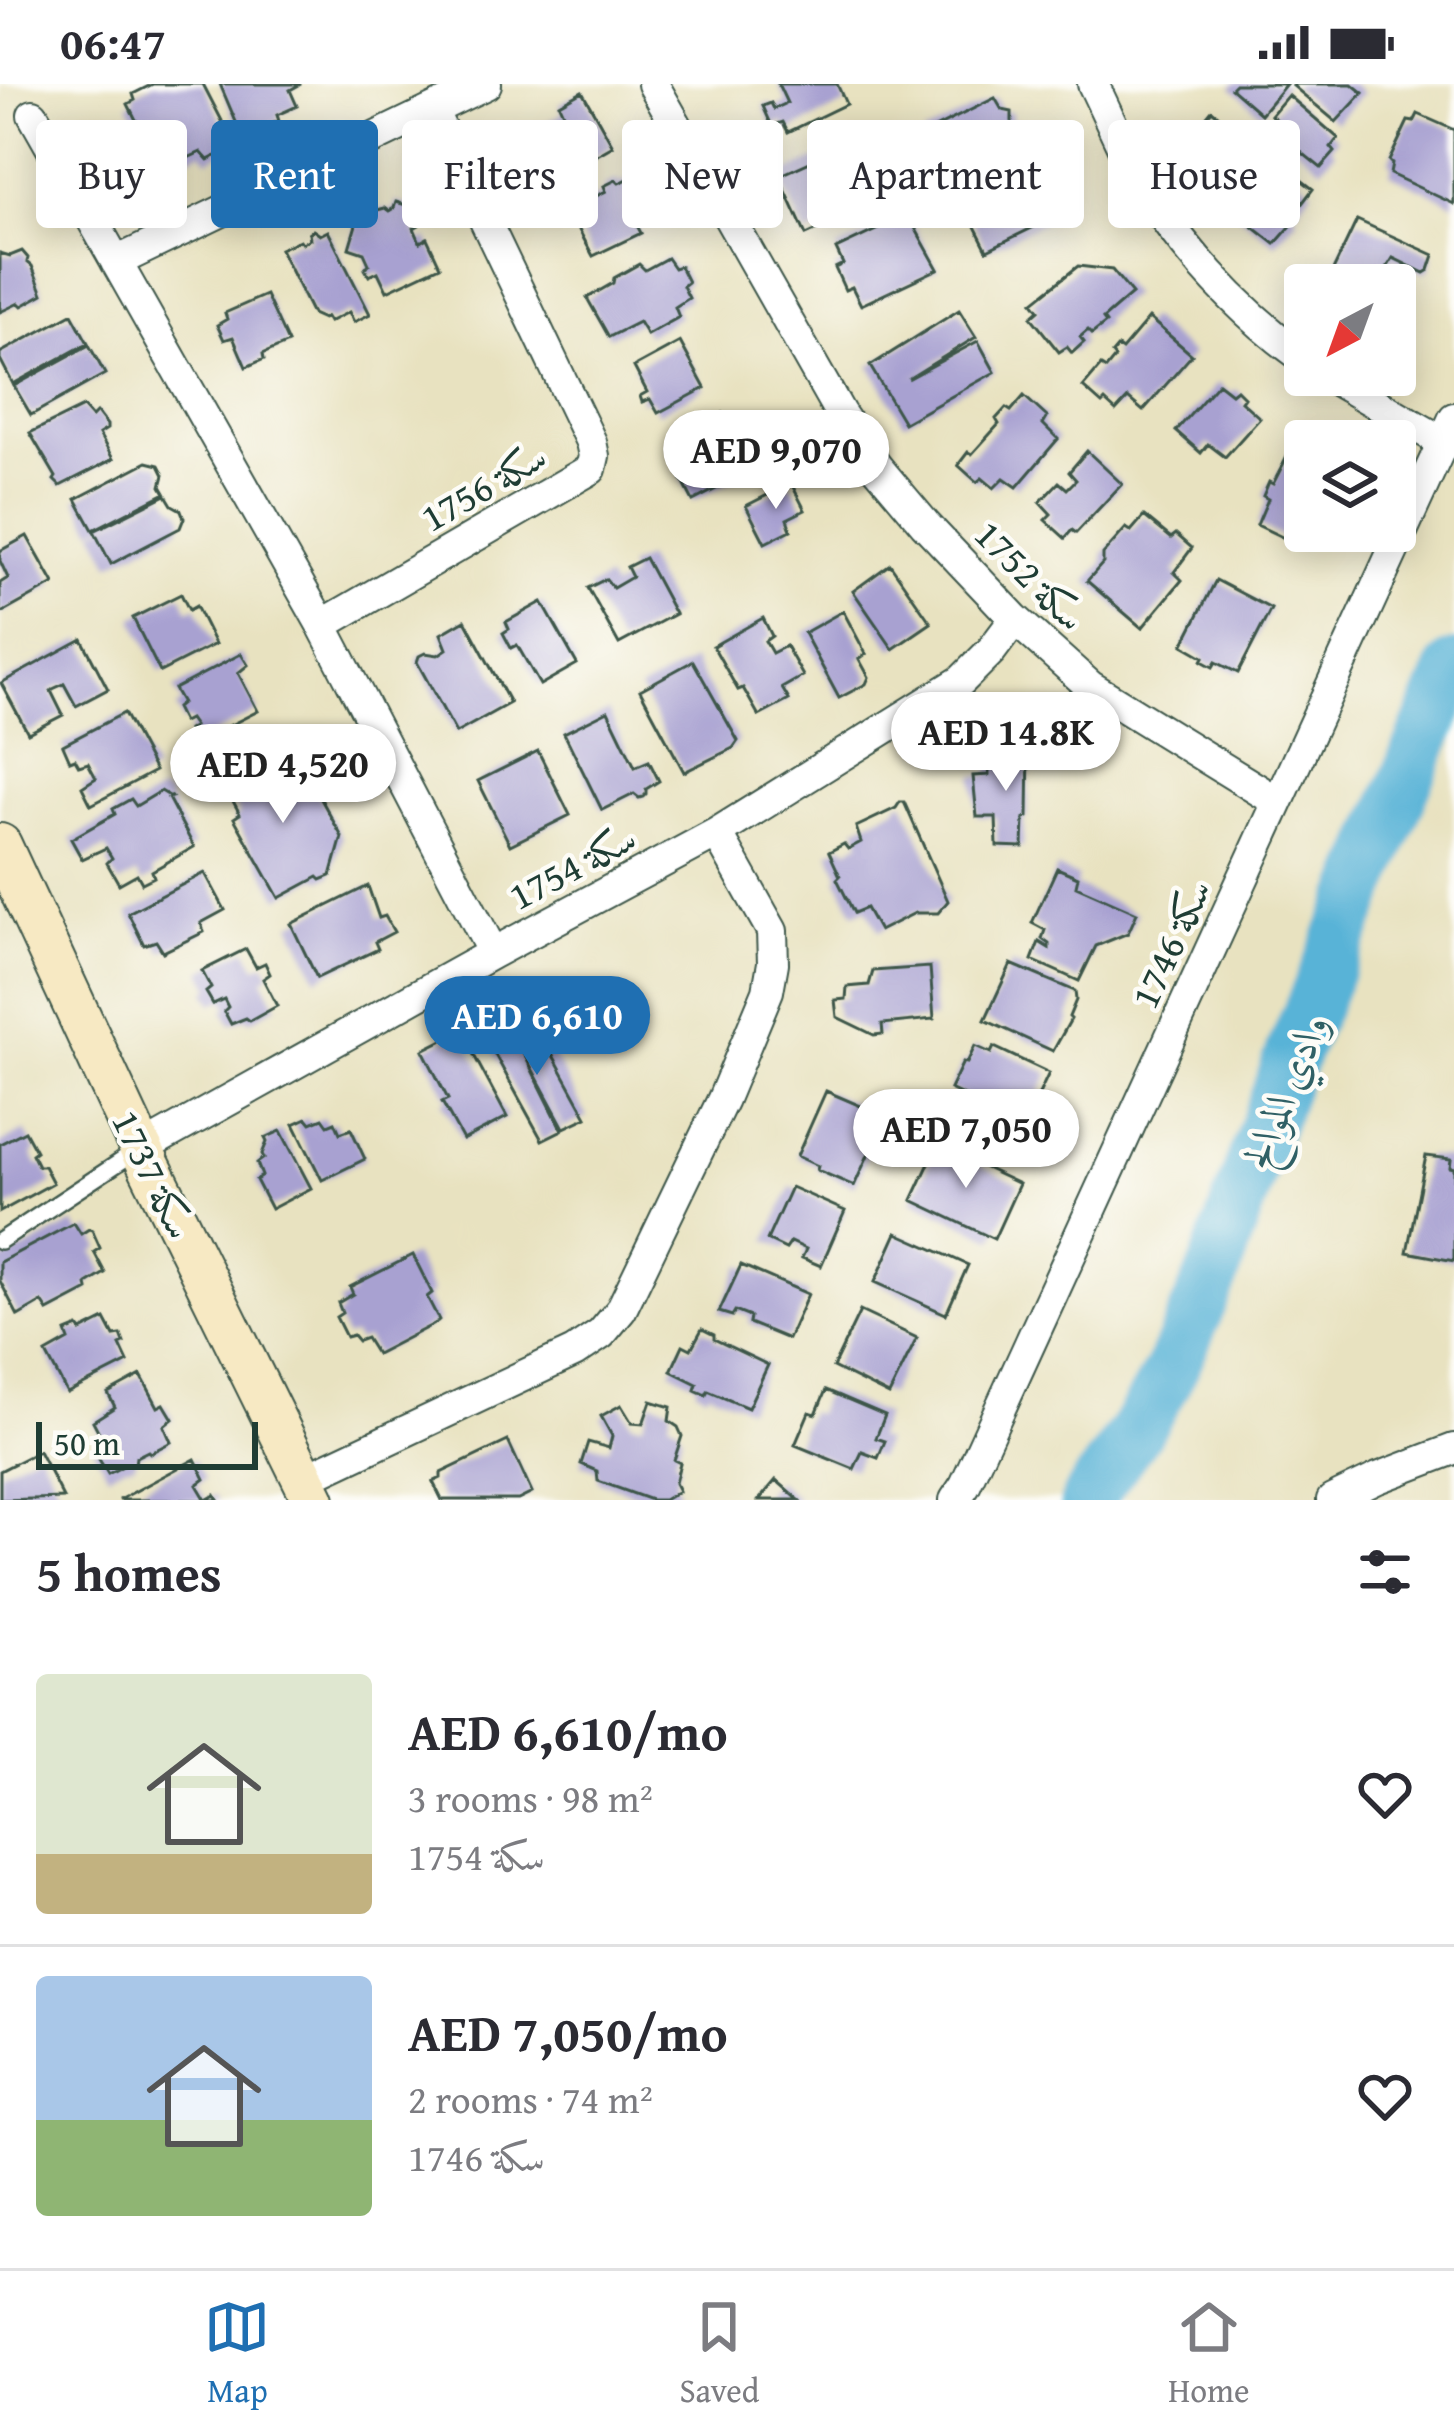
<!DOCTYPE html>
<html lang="en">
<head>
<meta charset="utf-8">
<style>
  :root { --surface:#fff; --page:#f2f2f3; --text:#2b2b33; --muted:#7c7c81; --line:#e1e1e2; --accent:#1f6fb2 }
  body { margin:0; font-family:"Gentium Book Plus",Amiri,serif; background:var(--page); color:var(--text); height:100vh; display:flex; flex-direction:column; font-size:45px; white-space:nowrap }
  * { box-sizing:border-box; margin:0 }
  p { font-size:39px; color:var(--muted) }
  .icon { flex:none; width:66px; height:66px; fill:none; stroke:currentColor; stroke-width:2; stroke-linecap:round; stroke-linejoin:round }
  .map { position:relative; height:1416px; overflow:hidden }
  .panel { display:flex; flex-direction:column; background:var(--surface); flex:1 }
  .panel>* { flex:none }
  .guide { position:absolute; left:36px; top:36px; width:1383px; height:108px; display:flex; gap:24px }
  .needle { width:78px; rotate:221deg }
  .buttons { position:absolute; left:1284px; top:180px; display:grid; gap:24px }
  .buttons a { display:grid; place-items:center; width:132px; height:132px; border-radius:12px; background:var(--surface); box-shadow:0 6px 30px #0003; font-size:60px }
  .scale { position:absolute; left:36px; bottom:30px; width:222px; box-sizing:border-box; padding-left:12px; border:6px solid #1f3d34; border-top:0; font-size:33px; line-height:42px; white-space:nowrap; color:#1f3d34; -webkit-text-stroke:9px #fdfcf7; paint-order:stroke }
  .price { position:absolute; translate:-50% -102px; padding:0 27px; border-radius:42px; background:#fff; color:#222; font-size:39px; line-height:78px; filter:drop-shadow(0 3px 6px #0008) }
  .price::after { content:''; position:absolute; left:50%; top:72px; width:36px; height:27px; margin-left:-18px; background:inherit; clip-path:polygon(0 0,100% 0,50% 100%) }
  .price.on { background:var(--accent); color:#fff }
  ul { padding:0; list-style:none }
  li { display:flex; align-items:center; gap:36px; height:300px; padding:0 36px }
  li+li { border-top:3px solid var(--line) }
  li span { display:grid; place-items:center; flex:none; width:336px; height:240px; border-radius:12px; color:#555 }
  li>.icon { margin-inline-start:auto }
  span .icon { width:144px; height:144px; fill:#fffc; stroke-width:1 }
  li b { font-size:51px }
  h2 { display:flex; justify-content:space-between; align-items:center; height:144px; padding:0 36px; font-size:51px }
  .tag { padding:0 42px; border-radius:12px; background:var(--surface); box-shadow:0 6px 30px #0003; font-size:42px; line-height:108px }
  .tag.on { background:var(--accent); color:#fff }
  .status { display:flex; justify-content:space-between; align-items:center; height:84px; padding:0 60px; background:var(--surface); direction:ltr }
  .status svg { height:33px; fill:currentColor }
  .tab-bar { display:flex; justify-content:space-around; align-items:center; height:168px; border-top:3px solid var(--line); background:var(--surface); font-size:33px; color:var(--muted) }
  .tab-bar a { display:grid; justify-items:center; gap:6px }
  .tab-bar .on { color:var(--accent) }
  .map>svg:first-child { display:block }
</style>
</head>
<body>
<div class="status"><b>06:47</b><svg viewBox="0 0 49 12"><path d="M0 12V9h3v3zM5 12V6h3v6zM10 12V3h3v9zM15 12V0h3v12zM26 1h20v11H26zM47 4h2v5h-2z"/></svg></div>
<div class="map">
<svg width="1454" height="1416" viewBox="0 0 1454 1416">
  <rect width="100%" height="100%" fill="#fdfcf7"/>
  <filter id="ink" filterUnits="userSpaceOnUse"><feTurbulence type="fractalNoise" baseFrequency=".00833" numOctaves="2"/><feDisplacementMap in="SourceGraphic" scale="24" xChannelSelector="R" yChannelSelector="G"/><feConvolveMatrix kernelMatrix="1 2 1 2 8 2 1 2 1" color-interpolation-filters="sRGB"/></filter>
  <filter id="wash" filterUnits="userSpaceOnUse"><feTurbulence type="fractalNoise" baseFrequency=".004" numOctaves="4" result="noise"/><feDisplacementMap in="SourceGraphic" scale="48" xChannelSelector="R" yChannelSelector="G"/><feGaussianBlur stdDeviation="2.7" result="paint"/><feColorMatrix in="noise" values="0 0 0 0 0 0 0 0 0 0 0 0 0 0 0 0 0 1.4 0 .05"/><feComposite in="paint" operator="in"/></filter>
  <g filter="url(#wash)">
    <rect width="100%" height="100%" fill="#e8e2c0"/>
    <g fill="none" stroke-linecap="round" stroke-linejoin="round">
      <path stroke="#59b3d7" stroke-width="54" d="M1087 1416 1138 1344 1171 1286 1213 1189 1293 968 1454 583"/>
    </g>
    <g id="blocks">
      <path fill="#a8a1d1" d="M153 0H203L235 62 208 76 201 68 179 78 171 64 161 69 153 56 147 58 128 20 135 16 133 10Z
        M220 0H301L290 6 297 22 277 31 279 37 242 52Z
        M778 0H837L846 20 788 48 783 38 772 42 763 22 771 19 774 25 787 19Z
        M1235 0H1286L1261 30 1231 4Z
        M1295 0H1352L1363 9 1336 38 1293 2Z
        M582 7 613 62 585 78 579 69 567 75 553 84 557 91 527 108 497 54 514 45 518 53 547 38 563 29 559 20Z
        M1288 11 1338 54 1331 63 1335 68 1321 84 1285 55 1290 47 1271 31Z
        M995 14 1002 26 1012 28V56L983 71 977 61 965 68 967 76 942 88 923 50Z
        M1212 26 1263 70 1231 113 1217 103 1212 92 1214 87 1203 78 1207 58 1194 48Z
        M1418 30 1454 46V120L1390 90 1392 80 1389 77 1408 37 1414 38Z
        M874 49 901 108 806 151 779 92Z
        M1282 81 1313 105 1294 130 1297 135 1275 160 1234 128 1269 83 1277 87Z
        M1022 88 1031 103 1043 104 1049 109 1053 122 1044 138 987 166 962 117Z
        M639 90 647 106 637 113 644 127 633 134 641 149 593 172 566 122 581 114 585 118 606 107 604 102 616 96 619 99Z
        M396 118 423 126 419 141 414 144 420 158 427 154 440 182 387 207 378 188 369 192 365 185 369 180 364 169 349 164 358 134H367L370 128 385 124 389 127 394 124Z
        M908 131 938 185 861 221 852 203 845 206 835 184 843 180 836 165Z
        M1357 136 1434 171 1429 186 1424 189 1393 174 1382 192 1393 201H1326Z
        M313 146 320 151 328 147 370 230 354 238 349 228 329 238 326 233 323 235 312 230 280 165 300 156 302 159 310 155 309 149Z
        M22 167 28 174 27 178 32 182 43 210 22 222 19 219 0 228V169L10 172Z
        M667 174 674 184 680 182 688 198 683 202 689 214 675 223 679 233 647 251 639 238 609 253 587 214 613 199 614 194 639 180 645 186Z
        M1078 182 1112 186 1132 210 1103 235 1106 239 1092 250 1088 246 1080 253 1084 258 1072 269 1067 263 1059 268 1031 233 1039 226 1033 218Z
        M266 211 288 259 263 270 264 275 246 283 233 253 224 256 217 241 227 235 225 229Z
        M959 226 976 253 908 295 978 257 995 288 904 339 870 282Z
        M72 230 88 259 13 300 0 275V269Z
        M1149 234 1192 271 1143 327 1128 314 1116 327 1105 317 1102 320 1083 303 1101 282 1106 285 1115 274 1112 270 1118 263 1122 266Z
        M680 258 705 304 658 329 650 315 642 318 640 312 647 308 634 283Z
        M89 261 105 290 31 331 14 302Z
        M1218 299 1231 309 1236 305 1244 313 1241 317 1260 334 1225 373 1208 360 1201 369 1176 347Z
        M1024 312 1047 333 1043 340 1058 355 1017 403 1004 394 994 404 982 394 977 398 958 381 968 368 972 370 999 340 996 335 1006 324 1011 327Z
        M83 323 92 333 97 328 107 341V345L99 350 113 375 60 402 54 396 56 393 30 349Z
        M723 329 730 340 735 338 758 383 693 417 681 394 689 389 673 356Z
        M1291 365 1305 372V447H1309L1301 462 1257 441 1268 415 1263 412 1269 398 1273 400Z
        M1087 367 1122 400 1076 449 1072 446 1065 454 1045 436 1051 430 1040 418 1059 398 1067 405 1076 396 1069 388Z
        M147 378 159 381 164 391 161 402 165 409 93 446 76 415Z
        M791 399 805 426 787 435 791 446 765 459 746 422Z
        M166 411 172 421 181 426 184 434 180 444 111 480 94 447Z
        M1144 432 1171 454 1176 450 1192 464 1174 488 1182 496 1142 544 1087 497 1103 479V470L1126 444 1131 447Z
        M27 452 54 500 0 530V499L8 494 0 477V467Z
        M645 474 675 530 619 560 588 504 606 495 613 504 632 493 627 483Z
        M890 480 931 539 893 565 853 507Z
        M1216 496 1271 525 1238 589 1216 578 1213 583 1202 577 1204 573 1183 561Z
        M181 510 189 526 196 522 215 560 160 588 133 534Z
        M542 518 577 580 540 601 517 561 511 564 503 549 509 545 506 538Z
        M843 527 866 570 859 575 869 593 866 600 839 614 804 549Z
        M763 534 772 552 765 557 772 569 786 562 803 592 782 604 789 616 759 632 743 604 738 606 713 562Z
        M465 536 510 619 456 649 417 578 419 572 425 569 438 571 447 565 441 550Z
        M82 555 108 605 76 622 64 600 53 605 51 607 63 631 28 649 1 599Z
        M241 570 248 581 238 589 258 627 195 659 188 646 194 642 189 635 183 638 176 624 182 619 174 605Z
        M693 577 738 657 733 664 684 688 640 606Z
        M608 627 635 683 649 677 659 697 646 705V710L643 713 639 714 634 710 602 726 564 649Z
        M124 629 155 687 91 721 82 703 96 694 88 679 79 682 75 675 70 677 63 661Z
        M1008 658H1029L1028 733 1024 735 1023 763 997 762 996 733H977L973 692 989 691V684L1000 674 1007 672Z
        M538 667 570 731 510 761 478 697Z
        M260 669 273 692 316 706 342 753 331 792 321 796 318 793 279 814 234 734 240 730 219 691Z
        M161 707 171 713 168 714 194 763 152 787 154 793 142 799 137 790 119 800 107 779 112 774 106 764 82 775 71 755 115 730 113 725 131 715 136 722Z
        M900 718H904L948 817 938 829H915L879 847 866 824 854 829 837 795 840 792 829 768 844 760 848 765 861 758 856 743 896 724Z
        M1057 784 1078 793 1076 802 1137 829 1128 849 1096 862 1079 897 1032 876 1039 858 1049 864V860L1042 855 1045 846 1032 839Z
        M205 789 225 826 201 839 204 848 163 868 156 857 144 861 128 829Z
        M368 802 379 834 385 832 394 848 375 858 378 865 317 894 291 840Z
        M246 865 256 883 265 879 270 890 263 895 277 922 250 937 246 934 231 940 224 927 228 923 224 915 213 920 206 908 211 904 202 887Z
        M1011 880 1075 907 1076 916 1069 933 1071 935 1053 967 985 936Z
        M930 883 934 935 882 940 883 950 874 951 837 933 835 916 846 915 847 903 869 901 873 887Z
        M525 933 533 946 537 942 587 1033 564 1044 522 966 562 1046 542 1056 494 969 499 963 493 951Z
        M461 947 507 1033 463 1056 442 1018 448 1015 423 966Z
        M975 962 991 969 994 963 1049 989 1028 1033 991 1018 986 1028 969 1019V1014L950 1005 963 978 967 979Z
        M826 1007 898 1038 892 1054 878 1049 854 1102 817 1086 818 1082 797 1072Z
        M307 1034 311 1039 323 1034 328 1041 335 1038 340 1049 351 1045 365 1075 322 1096 294 1040Z
        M25 1047 36 1067 32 1070 38 1082H44L53 1099 0 1128V1060Z
        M281 1047 311 1104 271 1125 256 1096 262 1092 257 1079 264 1074 262 1070 267 1058 265 1054Z
        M938 1060 957 1069 960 1066 981 1075 979 1081 1019 1100 994 1155 912 1116Z
        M1426 1072 1451 1075 1450 1083 1454 1084V1177L1407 1168Z
        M791 1103 845 1127 821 1182 802 1174 806 1165 791 1158 786 1165 767 1156Z
        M74 1139 81 1150 89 1145 92 1146 100 1164 94 1168 105 1189 87 1200 88 1206 48 1227 42 1218 18 1232 0 1197V1178Z
        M897 1149 968 1181 946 1230 875 1198Z
        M413 1171 432 1209 427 1213 439 1236 438 1238 376 1270 366 1254 358 1257 353 1251 346 1253 336 1233 342 1229 338 1219 353 1210 350 1203Z
        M741 1181 808 1210 788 1255 749 1239 750 1233 735 1227 732 1232 719 1228Z
        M860 1227 917 1254 889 1311 833 1283Z
        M105 1235 114 1252 121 1251 124 1259 120 1261 128 1278 67 1309 46 1269 69 1256 66 1248 78 1243 81 1247Z
        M702 1245 714 1251V1255L768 1281 748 1324 708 1307 706 1311 695 1306 697 1300 671 1287 683 1261 691 1265Z
        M141 1291 158 1323 164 1320 173 1335 164 1342 171 1358 150 1369 148 1367 136 1373 135 1380 123 1382 108 1390 94 1367V1363L104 1358 93 1337 115 1323 108 1309Z
        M826 1306 885 1331 876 1354 885 1357 878 1374 862 1368 854 1385 795 1361 809 1328 816 1330Z
        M651 1317 671 1323 669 1337 678 1343 682 1352 674 1376 680 1379 675 1399 679 1407 664 1416H651L598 1397 597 1387 581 1380 588 1358 609 1364 612 1352 601 1332 621 1321 632 1339 643 1340Z
        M508 1357 532 1409 518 1416H442L433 1398 441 1394V1389Z
        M39 1367 63 1414 0 1416V1387Z
        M195 1375 205 1395 197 1401 206 1416 215 1411 218 1416H119Z
        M776 1396 799 1416H759Z"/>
    </g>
  </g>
  <g filter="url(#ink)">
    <use href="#blocks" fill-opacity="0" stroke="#3d5649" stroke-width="3"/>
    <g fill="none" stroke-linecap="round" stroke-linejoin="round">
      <g stroke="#3d5649" stroke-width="20">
        <path id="lane" d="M0 1157 138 1066"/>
      </g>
      <g stroke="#3d5649" stroke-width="34">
        <path id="street" d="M653 0 840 329 877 383 925 440 1015 535 1090 602 1278 718
          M1093 0C1112 38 1128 80 1152 116 1193 177 1245 232 1305 275
          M33 31 322 541 493 869
          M116 178 486 0
          M1327 291 1443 358
          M322 541 591 385 594 372 591 358 432 26
          M141 1065 493 869 717 749 961 597 991 567 1015 535
          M304 1395 574 1268 601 1250 621 1226 723 1015 768 907 773 879 772 847 717 749
          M955 1416 965 1401 1454 334
          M1332 1416 1378 1394 1454 1365"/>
      </g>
      <g stroke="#3d5649" stroke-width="46">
        <path id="secondary" d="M0 761 141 1065 314 1416"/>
      </g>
      <use href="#lane" stroke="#fff" stroke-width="15"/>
      <use href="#street" stroke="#fff" stroke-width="30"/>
      <use href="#secondary" stroke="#f7e9c3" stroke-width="42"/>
    </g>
  </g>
  <g text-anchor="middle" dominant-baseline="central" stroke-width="9" stroke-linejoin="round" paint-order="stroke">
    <g font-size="39" fill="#1f3d34" stroke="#fdfcf7">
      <text transform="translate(483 402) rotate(-30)">سكة 1756</text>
      <text transform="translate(1031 491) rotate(45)">سكة 1752</text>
      <text transform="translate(572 782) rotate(-28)">سكة 1754</text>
      <text transform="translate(1170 859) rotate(-65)">سكة 1746</text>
      <text transform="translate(154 1090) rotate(64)">سكة 1737</text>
    </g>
    <g font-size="42" font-style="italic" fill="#306065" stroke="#fdfcf7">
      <text transform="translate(1284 1006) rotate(-68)">وادي الموالح</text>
    </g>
  </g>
</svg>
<div class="buttons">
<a><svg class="needle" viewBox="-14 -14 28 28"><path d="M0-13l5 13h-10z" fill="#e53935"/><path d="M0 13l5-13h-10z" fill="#7c7c81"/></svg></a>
<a><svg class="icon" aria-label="layers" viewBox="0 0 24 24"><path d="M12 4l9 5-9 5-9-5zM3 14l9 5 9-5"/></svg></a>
</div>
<div class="scale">50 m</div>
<b class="price" style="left:776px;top:428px">AED 9,070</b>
<b class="price" style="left:1006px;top:710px">AED 14.8K</b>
<b class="price" style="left:283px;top:742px">AED 4,520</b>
<b class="price on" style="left:537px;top:994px">AED 6,610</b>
<b class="price" style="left:966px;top:1107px">AED 7,050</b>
<div class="guide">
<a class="tag">Buy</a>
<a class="tag on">Rent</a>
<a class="tag">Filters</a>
<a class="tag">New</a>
<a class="tag">Apartment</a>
<a class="tag">House</a>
</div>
</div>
<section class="panel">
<h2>5 homes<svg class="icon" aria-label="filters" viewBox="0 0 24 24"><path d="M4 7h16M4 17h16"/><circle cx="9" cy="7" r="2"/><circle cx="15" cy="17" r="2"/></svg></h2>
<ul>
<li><span style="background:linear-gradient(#dfe7d0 75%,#c2b280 0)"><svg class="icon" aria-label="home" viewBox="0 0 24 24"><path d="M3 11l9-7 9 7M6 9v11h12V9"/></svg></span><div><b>AED 6,610/mo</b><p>3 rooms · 98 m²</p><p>سكة 1754</p></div><svg class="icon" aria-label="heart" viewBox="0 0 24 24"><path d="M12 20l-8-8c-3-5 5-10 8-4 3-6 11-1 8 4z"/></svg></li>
<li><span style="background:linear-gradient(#a9c7e8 60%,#8fb573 0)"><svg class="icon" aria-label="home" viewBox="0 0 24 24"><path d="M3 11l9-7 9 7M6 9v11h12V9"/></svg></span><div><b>AED 7,050/mo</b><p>2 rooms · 74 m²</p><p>سكة 1746</p></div><svg class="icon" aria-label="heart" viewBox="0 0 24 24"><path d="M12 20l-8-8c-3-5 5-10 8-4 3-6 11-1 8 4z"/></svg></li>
</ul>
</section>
<nav class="tab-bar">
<a class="on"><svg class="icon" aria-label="map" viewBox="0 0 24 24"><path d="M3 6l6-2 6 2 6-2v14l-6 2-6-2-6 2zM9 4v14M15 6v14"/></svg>Map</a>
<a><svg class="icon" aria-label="saved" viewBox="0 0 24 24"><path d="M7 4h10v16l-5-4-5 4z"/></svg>Saved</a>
<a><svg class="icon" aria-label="home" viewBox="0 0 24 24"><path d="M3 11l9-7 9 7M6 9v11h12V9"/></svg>Home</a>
</nav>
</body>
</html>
